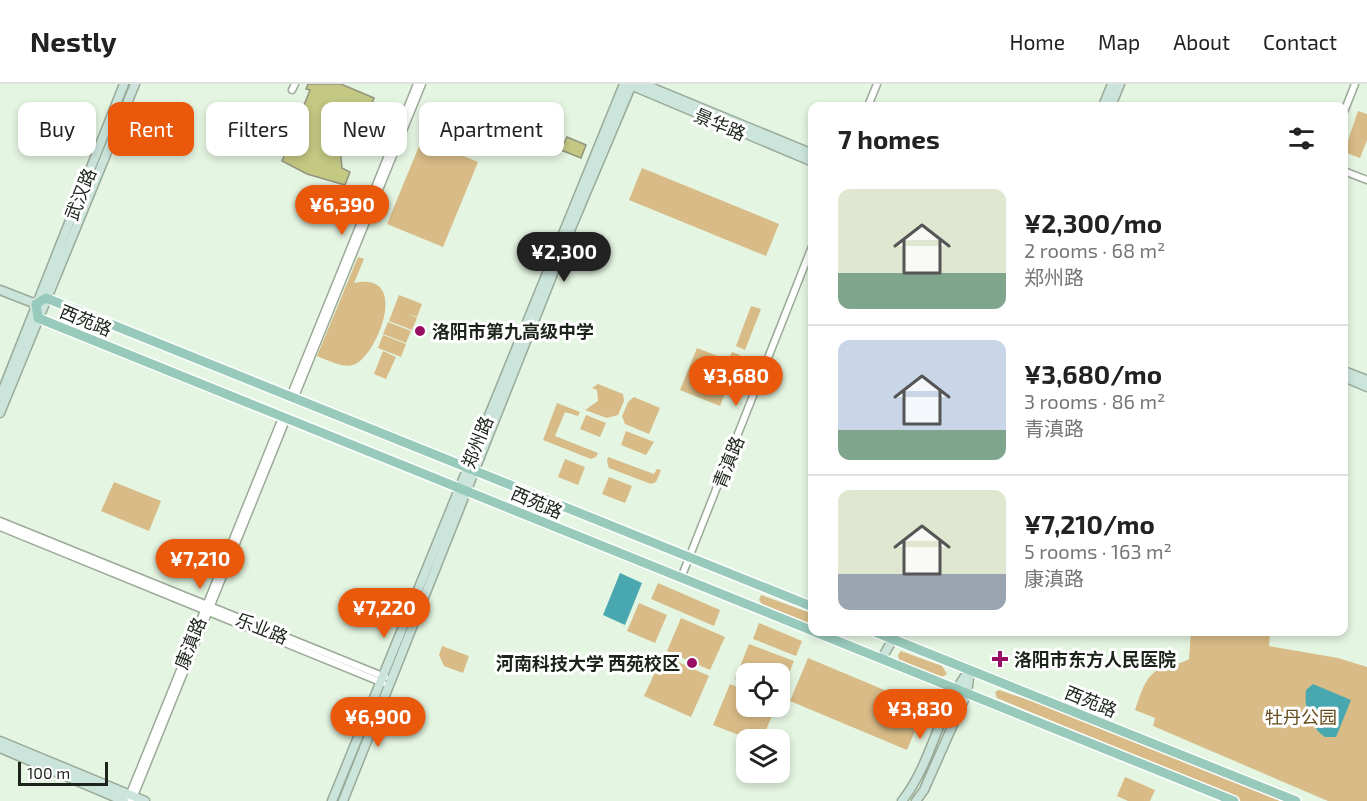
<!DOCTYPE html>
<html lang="en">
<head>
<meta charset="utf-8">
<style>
  :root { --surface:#fff; --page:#f2f2f2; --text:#222; --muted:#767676; --line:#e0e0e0; --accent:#ea580c }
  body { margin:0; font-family:"Exo 2","Noto Sans SC",sans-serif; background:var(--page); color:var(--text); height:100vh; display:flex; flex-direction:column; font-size:22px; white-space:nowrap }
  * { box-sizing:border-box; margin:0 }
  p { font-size:20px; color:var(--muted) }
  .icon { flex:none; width:33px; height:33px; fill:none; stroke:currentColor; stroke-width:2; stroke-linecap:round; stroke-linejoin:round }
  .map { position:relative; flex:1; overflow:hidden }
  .details { position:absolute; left:808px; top:18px; width:540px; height:534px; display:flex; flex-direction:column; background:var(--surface); border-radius:12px; box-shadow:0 3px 9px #0003 }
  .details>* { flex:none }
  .top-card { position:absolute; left:18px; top:18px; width:570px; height:54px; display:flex; gap:12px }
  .fabs { position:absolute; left:736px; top:579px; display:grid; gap:12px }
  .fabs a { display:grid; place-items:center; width:54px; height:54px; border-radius:12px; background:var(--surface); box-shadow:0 3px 9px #0003; font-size:30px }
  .scale { position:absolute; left:18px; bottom:15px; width:90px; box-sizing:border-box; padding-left:6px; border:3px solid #1c231b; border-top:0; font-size:16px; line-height:21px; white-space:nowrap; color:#1c231b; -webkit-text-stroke:4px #fff; paint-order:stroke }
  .price { position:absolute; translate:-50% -51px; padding:0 14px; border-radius:21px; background:var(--accent); color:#fff; font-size:20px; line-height:39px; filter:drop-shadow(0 2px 3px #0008) }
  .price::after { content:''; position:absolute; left:50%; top:36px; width:18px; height:14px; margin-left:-9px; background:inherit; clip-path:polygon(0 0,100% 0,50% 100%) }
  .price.current { background:#222; color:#fff }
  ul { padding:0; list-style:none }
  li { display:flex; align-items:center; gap:18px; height:150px; padding:0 30px }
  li+li { border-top:2px solid var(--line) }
  li span { display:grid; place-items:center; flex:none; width:168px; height:120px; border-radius:12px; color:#555 }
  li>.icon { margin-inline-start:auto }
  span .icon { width:72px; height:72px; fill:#fffc; stroke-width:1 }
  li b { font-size:26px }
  h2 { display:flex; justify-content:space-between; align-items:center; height:72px; padding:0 30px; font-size:26px }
  .tag { padding:0 21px; border-radius:12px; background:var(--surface); box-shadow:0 3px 9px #0003; font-size:21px; line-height:54px }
  .tag.current { background:var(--accent); color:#fff }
  header { display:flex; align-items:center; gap:36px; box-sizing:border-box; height:84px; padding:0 30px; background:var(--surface); border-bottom:2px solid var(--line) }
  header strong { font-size:28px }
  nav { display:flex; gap:33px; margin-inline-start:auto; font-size:21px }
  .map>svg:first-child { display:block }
</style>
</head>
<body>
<header>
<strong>Nestly</strong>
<nav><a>Home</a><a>Map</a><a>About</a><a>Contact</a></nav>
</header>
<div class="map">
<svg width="1367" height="717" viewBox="0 0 1367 717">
  <rect width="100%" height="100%" fill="#e4f5e1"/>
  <path fill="#d8bb87" d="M1358 27 1367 30V56L1360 74 1344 68Z
    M422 55 478 78 443 163 387 140Z
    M642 84 779 140 766 172 629 116Z
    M358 173 364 175 354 199C413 186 375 276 353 281 341 284 328 276 317 272Z
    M399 211 422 220 417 233 409 230 417 234 412 246 389 237Z
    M751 222 761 225 745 266 736 262Z
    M388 238 411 247 406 259 383 250Z
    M383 251 406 260 401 273 378 264Z
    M697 264 728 276 732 268 740 271 720 322 680 306Z
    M383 267 396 273 386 295 374 290Z
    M598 300 623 310 624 317 618 331 607 334 585 326 598 317 597 306 592 304Z
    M634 313 660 324 649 350 625 340 622 332 628 318Z
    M557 319 580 328 578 332 565 328 555 352 598 369 596 373 591 375 543 356Z
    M586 331 606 339 600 353 580 345Z
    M626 347 654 358 646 371 621 361Z
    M608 373 654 390 657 385 661 386 656 398 651 400 609 384 607 377Z
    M565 375 585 383 578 401 558 393Z
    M609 393 632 402 625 419 602 410Z
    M114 398 161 417 149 447 101 427Z
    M658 499 720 526 714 542 651 515Z
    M761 511 813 530V541L762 520 759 516Z
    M639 519 667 531 655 559 627 547Z
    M681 534 725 553 710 586 667 567Z
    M759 539 802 557 796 572 753 555Z
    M1191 548H1270L1269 562 1338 574 1367 583V717H1328L1153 642 1155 634 1135 626C1141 610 1145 590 1162 584 1174 579 1176 582 1189 575Z
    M749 560 794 577 780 612V590H747V599L735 595Z
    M442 562 469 572 463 589 444 582 439 571Z
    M901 567 942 582 947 590 942 593 899 576 898 571Z
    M663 571 709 592 691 633 644 612Z
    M808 574 925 623 907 666 790 617Z
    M730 600 747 607V622L776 623 762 655H749L713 641Z
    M999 606 1055 625 1286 717H1241L997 614 995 608Z
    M1125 693 1155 706 1150 717H1128L1117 712Z"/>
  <path fill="#49a8af" d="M620 489 642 499 625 541 603 531Z
    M1313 600 1351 616 1336 653H1325C1309 642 1304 624 1306 606Z"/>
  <path fill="#c3c883" stroke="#93947e" stroke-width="1.5" d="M308 0H341L374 14 368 30 343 20 334 42 347 47 350 55 348 63 340 64 342 84 350 88 345 101 307 90 282 77 310 6 306 5Z
    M567 53 586 61 581 74 561 66Z"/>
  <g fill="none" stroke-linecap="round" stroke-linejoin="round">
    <g stroke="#9aaa97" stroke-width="9">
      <path id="street" d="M292 6 295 0
        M868 22 877 0
        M1344 28 1355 0
        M1344 87 1367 96
        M290 313 417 0
        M294 315 422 0
        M0 437 385 593
        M0 443 383 599
        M681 494 813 160
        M127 717 282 334
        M132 717 286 336"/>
    </g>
    <g stroke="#9aaa97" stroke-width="11">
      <path id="secondary" d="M628 0 813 78
        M643 0 813 70
        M1103 22 1112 0
        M1111 22 1120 0
        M0 206 36 220
        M1344 287 1367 296
        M1344 293 1367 303
        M0 313 124 0
        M0 329 135 0
        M882 574 897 548
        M0 657 145 717
        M0 664 124 717
        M332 717 624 0
        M343 717 572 142 632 0
        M902 717C933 678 938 624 970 586
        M916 717 924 706 967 609 970 586"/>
    </g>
    <g stroke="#fff" stroke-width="12">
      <path id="primary" d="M813 523 46 214 36 220 38 234 813 547
        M815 548 1234 717
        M875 548 1296 717"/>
    </g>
    <use href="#street" stroke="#fff" stroke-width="6"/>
    <use href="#secondary" stroke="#cbe5dd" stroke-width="8"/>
    <use href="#primary" stroke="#98cabb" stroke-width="9"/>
  </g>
  <g fill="#991063" stroke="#fff" stroke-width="2">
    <circle cx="420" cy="247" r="6"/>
    <path d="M997 566h6v6h6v6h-6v6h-6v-6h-6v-6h6z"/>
    <circle cx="692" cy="579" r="6"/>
  </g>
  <g text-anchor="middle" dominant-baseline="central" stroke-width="6" stroke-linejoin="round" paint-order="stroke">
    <g font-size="18" fill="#1c231b" stroke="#fff">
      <text transform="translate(720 40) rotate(23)">景华路</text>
      <text transform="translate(80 110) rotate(-68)">武汉路</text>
      <text transform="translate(86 236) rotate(22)">西苑路</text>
      <text transform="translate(477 358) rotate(-68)">郑州路</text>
      <text transform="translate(728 378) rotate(-68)">青滇路</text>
      <text transform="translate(537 418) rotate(23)">西苑路</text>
      <text transform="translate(262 544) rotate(22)">乐业路</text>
      <text transform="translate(190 559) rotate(-68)">康滇路</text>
      <text transform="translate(1091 617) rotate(22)">西苑路</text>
    </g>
    <g font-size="18" font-weight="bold" fill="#1c231b" stroke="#fff" text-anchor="start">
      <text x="432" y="247">洛阳市第九高级中学</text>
      <text x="1014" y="575">洛阳市东方人民医院</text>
      <text x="680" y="579" text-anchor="end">河南科技大学 西苑校区</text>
    </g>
    <g font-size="18" fill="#644c1c" stroke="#fff">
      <text x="1301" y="633">牡丹公园</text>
    </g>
  </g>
</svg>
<div class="fabs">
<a><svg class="icon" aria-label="locate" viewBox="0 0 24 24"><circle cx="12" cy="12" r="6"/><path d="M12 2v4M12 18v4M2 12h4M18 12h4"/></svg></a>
<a><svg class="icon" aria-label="layers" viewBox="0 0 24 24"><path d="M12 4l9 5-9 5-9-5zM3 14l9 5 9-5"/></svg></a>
</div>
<div class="scale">100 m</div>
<b class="price" style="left:342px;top:152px">¥6,390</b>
<b class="price current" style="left:564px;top:199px">¥2,300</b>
<b class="price" style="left:736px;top:323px">¥3,680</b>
<b class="price" style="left:200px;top:506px">¥7,210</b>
<b class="price" style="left:384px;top:555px">¥7,220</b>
<b class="price" style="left:920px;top:656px">¥3,830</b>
<b class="price" style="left:378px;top:664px">¥6,900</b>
<div class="top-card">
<a class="tag">Buy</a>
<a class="tag current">Rent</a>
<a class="tag">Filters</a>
<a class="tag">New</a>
<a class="tag">Apartment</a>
</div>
<section class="details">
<h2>7 homes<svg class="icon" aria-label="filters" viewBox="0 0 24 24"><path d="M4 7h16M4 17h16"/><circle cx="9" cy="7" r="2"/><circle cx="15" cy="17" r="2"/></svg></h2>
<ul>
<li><span style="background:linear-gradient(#dfe7d0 70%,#7fa58c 0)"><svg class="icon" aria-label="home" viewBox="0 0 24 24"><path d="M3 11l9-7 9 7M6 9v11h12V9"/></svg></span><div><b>¥2,300/mo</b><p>2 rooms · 68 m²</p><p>郑州路</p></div></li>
<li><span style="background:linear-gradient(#c9d6e8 75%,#7fa58c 0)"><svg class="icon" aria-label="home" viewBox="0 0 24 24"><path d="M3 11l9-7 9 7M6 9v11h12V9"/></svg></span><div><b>¥3,680/mo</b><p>3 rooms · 86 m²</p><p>青滇路</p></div></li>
<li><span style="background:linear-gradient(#dfe7d0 70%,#9aa5b1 0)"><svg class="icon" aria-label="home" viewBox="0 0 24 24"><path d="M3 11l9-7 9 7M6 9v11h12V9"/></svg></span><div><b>¥7,210/mo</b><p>5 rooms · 163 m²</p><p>康滇路</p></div></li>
</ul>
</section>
</div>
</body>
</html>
